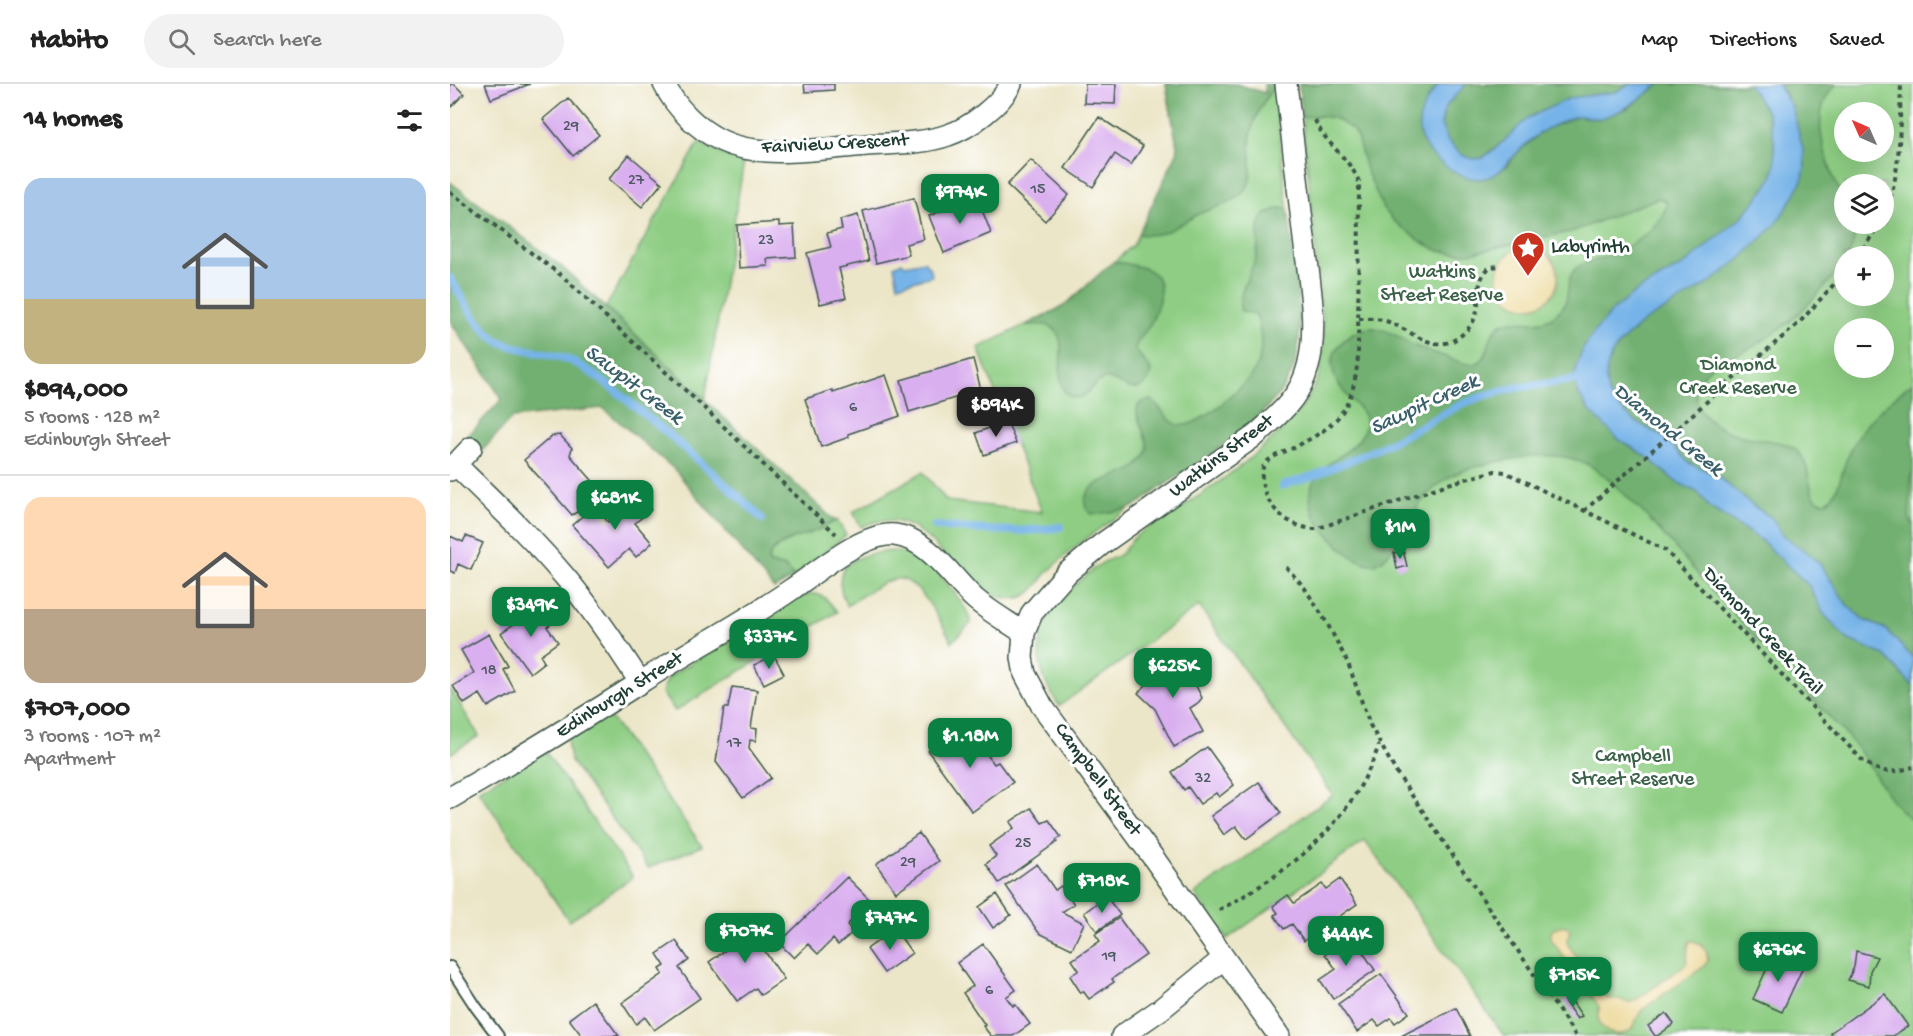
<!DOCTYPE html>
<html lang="en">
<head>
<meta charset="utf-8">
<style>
  :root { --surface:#fff; --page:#f2f2f2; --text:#222; --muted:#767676; --line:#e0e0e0; --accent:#0b8043 }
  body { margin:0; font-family:"Gochi Hand",sans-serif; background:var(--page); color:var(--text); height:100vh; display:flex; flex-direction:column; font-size:22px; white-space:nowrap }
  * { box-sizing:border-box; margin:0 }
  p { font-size:20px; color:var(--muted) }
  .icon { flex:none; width:33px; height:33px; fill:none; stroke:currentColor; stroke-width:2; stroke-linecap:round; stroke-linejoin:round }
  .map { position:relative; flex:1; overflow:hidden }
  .drawer { display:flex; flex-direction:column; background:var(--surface); width:450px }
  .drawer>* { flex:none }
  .needle { width:39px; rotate:315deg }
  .fabs { position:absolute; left:1384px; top:18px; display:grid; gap:12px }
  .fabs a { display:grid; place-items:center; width:60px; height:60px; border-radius:50%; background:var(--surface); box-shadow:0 6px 24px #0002; font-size:30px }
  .price { position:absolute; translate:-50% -51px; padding:0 14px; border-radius:12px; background:var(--accent); color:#fff; font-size:20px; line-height:39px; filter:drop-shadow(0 2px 3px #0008) }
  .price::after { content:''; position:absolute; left:50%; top:36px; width:18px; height:14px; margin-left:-9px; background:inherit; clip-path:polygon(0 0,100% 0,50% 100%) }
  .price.active { background:#222; color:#fff }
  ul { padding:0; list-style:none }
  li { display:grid; align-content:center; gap:12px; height:318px; padding:0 24px }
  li+li { border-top:2px solid var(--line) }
  li span { display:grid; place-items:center; height:186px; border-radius:18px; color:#555 }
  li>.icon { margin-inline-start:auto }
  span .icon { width:108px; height:108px; fill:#fffc; stroke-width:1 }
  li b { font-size:26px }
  h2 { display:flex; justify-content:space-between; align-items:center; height:72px; padding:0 24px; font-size:26px }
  header { display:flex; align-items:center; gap:36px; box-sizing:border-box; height:84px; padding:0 30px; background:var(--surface); border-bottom:2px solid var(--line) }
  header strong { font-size:28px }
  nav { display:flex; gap:33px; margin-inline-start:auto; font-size:21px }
  .search { width:420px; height:54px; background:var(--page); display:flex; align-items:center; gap:15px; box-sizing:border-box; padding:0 21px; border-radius:33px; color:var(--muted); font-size:22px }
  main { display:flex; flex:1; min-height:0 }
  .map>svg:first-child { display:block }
</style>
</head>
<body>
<header>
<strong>Habito</strong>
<div class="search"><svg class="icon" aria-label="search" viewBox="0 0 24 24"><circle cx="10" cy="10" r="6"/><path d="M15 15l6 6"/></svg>Search here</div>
<nav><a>Map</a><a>Directions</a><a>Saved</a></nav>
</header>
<main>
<section class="drawer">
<h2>14 homes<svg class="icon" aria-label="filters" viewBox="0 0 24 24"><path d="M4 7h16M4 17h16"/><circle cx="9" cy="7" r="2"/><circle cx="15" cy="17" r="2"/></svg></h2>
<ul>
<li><span style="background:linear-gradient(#a9c7e8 65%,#c2b280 0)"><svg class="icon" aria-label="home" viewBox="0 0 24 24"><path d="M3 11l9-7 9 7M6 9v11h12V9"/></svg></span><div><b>$894,000</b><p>5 rooms · 128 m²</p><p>Edinburgh Street</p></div></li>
<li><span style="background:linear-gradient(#ffd9b3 60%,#b9a48a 0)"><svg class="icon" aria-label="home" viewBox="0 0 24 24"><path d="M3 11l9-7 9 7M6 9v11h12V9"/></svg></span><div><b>$707,000</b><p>3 rooms · 107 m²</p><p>Apartment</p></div></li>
</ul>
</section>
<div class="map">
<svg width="1463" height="952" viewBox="0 0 1463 952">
  <rect width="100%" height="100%" fill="#fff"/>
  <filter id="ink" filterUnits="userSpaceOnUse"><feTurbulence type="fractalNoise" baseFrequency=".0167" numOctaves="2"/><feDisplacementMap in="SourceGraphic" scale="12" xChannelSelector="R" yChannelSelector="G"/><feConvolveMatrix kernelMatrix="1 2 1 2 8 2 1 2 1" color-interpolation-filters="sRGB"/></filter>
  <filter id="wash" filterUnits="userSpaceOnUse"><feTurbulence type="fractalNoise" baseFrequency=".008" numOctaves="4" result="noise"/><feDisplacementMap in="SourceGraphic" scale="24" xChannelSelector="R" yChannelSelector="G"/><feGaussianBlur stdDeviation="1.35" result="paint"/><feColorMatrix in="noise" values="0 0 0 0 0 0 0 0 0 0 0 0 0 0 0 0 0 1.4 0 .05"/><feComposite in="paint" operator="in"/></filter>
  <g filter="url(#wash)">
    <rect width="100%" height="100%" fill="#ece6c8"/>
    <path fill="#8ecd83" stroke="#56855c" stroke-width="1.5" fill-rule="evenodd" d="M716 0H786L818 10 825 1C829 58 837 116 843 173 846 202 852 235 848 264 845 280 839 297 829 310 804 342 768 365 735 387 706 407 677 426 648 446 629 459 612 474 596 490 590 497 585 506 578 510 570 515 559 515 551 513 498 504 478 411 411 443L403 428 473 388 497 417 592 428 528 264 614 222 683 161 728 67Z
      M849 0H1463V952H1054L915 757 777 855 745 810 883 711 749 522 609 622C604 613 597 603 594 594 576 543 612 509 649 481 655 476 663 475 669 471 675 467 677 462 681 457 686 451 693 447 699 443 710 435 723 429 734 422 775 395 847 344 866 299 873 283 874 267 874 250ZM1395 28H1434V68H1395ZM1395 100H1434V140H1395ZM1395 172H1434V212H1395ZM1395 244H1434V284H1395Z
      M249 58 270 69 294 77 255 315 156 223Z
      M387 436 396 451 344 493 334 482 323 481 318 478C319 457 370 447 387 436Z
      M443 467C454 468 466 470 475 477 488 487 520 524 521 539L502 558C492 541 468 491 446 495 431 497 409 514 397 522 376 480 406 470 443 467Z
      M358 510C373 508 379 517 387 528L225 627 212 609 215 600 220 592 338 519Z
      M0 604 29 652 0 670Z
      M158 630 252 762 198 784 120 676 117 655Z
      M95 667 183 793 119 837 28 706Z"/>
    <path fill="#72b071" stroke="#487652" stroke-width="1.5" d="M716 0H786L815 9 814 0 825 1C814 16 804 32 801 51 798 67 806 91 796 105 784 122 759 123 743 133 723 144 713 154 688 150L728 67Z
      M849 0H989L978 14V68L1056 83 1066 70 1094 46 1127 32 1149 35 1178 24 1210 0 1299 1 1317 28 1324 54 1325 81 1322 94 1315 105 1292 133 1234 181 1190 205 1126 283 1125 297 1129 311 1168 355 1196 372 1226 397 1249 409 1259 423 1311 456 1360 503 1373 529 1419 564 1434 571 1463 602V737C1437 718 1425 687 1406 662 1393 647 1379 633 1366 619 1331 581 1296 545 1262 506 1232 473 1206 439 1173 409 1163 399 1152 388 1139 381 1113 367 1075 371 1046 378 1027 382 1008 386 992 398 983 405 973 415 967 424 957 438 940 479 923 480 904 482 871 446 864 430 860 422 859 410 862 401 865 392 873 385 880 379 893 369 911 360 915 343 919 328 902 319 894 308 875 284 879 262 907 248 930 236 947 254 967 263 978 268 990 270 1002 275 1008 277 1015 281 1023 280 1042 278 1035 251 1050 241 1069 229 1089 250 1111 225 1122 213 1114 196 1125 185 1133 178 1143 177 1152 174 1176 166 1210 146 1217 120L1214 116 1208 114 1124 147 1021 169H1003L987 166 972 158 945 138 933 124 916 86 907 53 902 45 884 34 869 32 852 33Z
      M1016 0H1180L1166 8 1142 11 1053 58 1032 74 1023 75 1012 71 998 57 991 41 994 27 997 21Z
      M1327 0H1387C1358 25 1374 69 1386 100 1389 105 1393 111 1394 116 1396 123 1395 132 1395 140L1405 141C1405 152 1404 163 1398 172H1395V178L1392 182C1373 204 1355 227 1331 244 1316 255 1301 265 1284 272 1276 276 1266 278 1260 284 1237 304 1245 330 1269 343 1292 356 1312 353 1335 360 1367 371 1353 406 1368 416 1368 417 1375 418 1376 418 1390 409 1391 387 1398 372 1401 365 1405 358 1409 351 1423 330 1443 314 1463 298V388L1461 393 1459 434 1463 441V574L1435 545 1414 536 1397 521 1370 480 1355 467 1331 450 1322 434 1302 421 1265 390 1239 380 1215 354 1183 336 1168 322 1158 309 1156 296 1157 285 1161 271 1171 258 1193 238 1233 214 1324 142 1337 12Z
      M0 98 111 182 385 437C378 441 371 445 363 448 349 454 319 458 318 478L320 480 334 482 344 493 324 505 225 386 153 324 62 334 31 368 16 354 52 315 0 237Z
      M831 124 838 125C842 167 858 249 842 288 835 303 824 316 812 328 783 357 748 379 714 401 703 408 691 420 680 424 673 426 645 432 640 429 636 426 635 421 635 417 637 395 672 393 686 383 690 379 695 374 697 368 702 351 669 319 701 316 711 322 717 338 729 341 748 345 797 301 806 284 812 272 812 261 810 248 809 243 809 234 805 230 801 228 795 229 791 227 785 213 802 188 806 173 810 161 805 142 814 132 819 127 825 126 831 124Z
      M664 177C676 180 695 182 704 190 717 200 706 230 699 242 695 250 686 256 685 265L701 286C700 297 693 306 680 304 672 302 664 294 655 295 641 297 637 320 620 312 597 301 625 252 599 242 592 239 583 241 576 241L614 222Z"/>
    <path fill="#eeda9e" stroke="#868c69" stroke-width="1.5" d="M1048 193a30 30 0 1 1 60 0a30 30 0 1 1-60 0Z
      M1114 841 1120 846 1117 856 1118 861 1158 915H1169L1178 919 1186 916 1235 881C1240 874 1235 865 1240 857 1251 857 1259 867 1257 878L1253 883 1193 925C1187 931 1186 939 1181 946 1172 952 1156 952 1150 940 1147 934 1150 928 1149 922L1101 855V848L1105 844Z"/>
    <path fill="#76b3e8" stroke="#4a788e" stroke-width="1.5" d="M989 0H1016L997 21 994 27 991 41 998 57 1012 71 1023 75 1033 74 1053 58 1078 34 1120 14 1166 8 1180 0H1210C1191 14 1174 28 1151 34 1144 36 1136 32 1128 32 1121 33 1102 42 1095 46 1085 52 1075 61 1067 69 1057 79 1050 91 1035 94 1021 97 1008 91 997 83 960 58 962 33 989 0Z
      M1298 0H1327L1342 23 1354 69 1355 82 1353 94 1343 114 1324 142 1290 175 1258 200 1193 238 1171 258 1161 271 1157 285 1156 296 1158 309 1168 322 1183 336 1215 354 1239 379 1265 390 1302 421 1322 434 1331 450 1355 467 1370 480 1397 521 1414 536 1435 545 1463 574V602L1434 571 1399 556 1393 551 1373 529 1360 503 1311 456 1259 423 1249 409 1225 397 1196 372 1168 355 1138 325 1129 311 1125 297 1126 283 1133 265 1145 247 1163 226 1190 205 1234 181 1292 133 1315 105 1322 94 1325 81 1324 54 1317 28Z
      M474 177 481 186 482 192 448 201 444 182 452 178 455 181Z"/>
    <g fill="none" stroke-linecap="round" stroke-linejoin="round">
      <path stroke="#76b3e8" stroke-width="8" d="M0 194C13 215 26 242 47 256 72 270 106 265 134 284 161 301 185 323 210 343 245 373 280 403 312 435
        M832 402 868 390 934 362 1012 320 1036 311 1065 304 1133 295
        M485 442C527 446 568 450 610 443"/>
    </g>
    <g id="blocks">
      <path fill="#d9afef" d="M0 0H4L14 10 0 24Z
        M35 0H80L41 15Z
        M354 0H384V6L355 8Z
        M635 0H666L665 20 634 19Z
        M118 14 149 51 123 72 93 35Z
        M649 33 693 62 681 81 665 70 643 103 615 84Z
        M179 71 212 99 192 123 159 95Z
        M581 76 619 111 595 137 557 101Z
        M527 113 541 149 494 169 479 132Z
        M464 114 474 155 456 160 459 171 426 179 413 127Z
        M408 131 419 177 389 184 396 214 370 220 357 169 381 163 377 149 392 145 390 136Z
        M329 138V142L344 141 346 173 317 175 318 182 289 184 287 141Z
        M523 275 531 306 459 328 451 296Z
        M436 291 450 332 398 350 399 353 371 363 355 315 383 306V309Z
        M557 337 566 359 534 371 526 349Z
        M110 351 122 364 120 371 155 411 122 431 74 376 102 352Z
        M187 410 201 426 185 439 202 459 186 473 179 465 159 483 122 441 144 422 158 438Z
        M0 452 13 458 16 452 33 459 21 486 8 480 5 489 0 487Z
        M953 466 957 482 947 485 944 469Z
        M90 522 102 539 97 543 108 558 90 571 94 578 80 589 51 549Z
        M39 550 58 582 53 585 65 607 38 623 30 610 14 620 3 602 24 589 11 566Z
        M719 564 738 582 722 598 729 603 737 599 745 600 752 614 748 619 740 624 753 648 724 663 705 625 688 609 711 586 704 580Z
        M324 571 334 590 314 600 304 581Z
        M282 603 307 606 301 644 307 645 306 657 300 656 299 664 321 694 293 714 266 678 274 624H278Z
        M511 644 518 654 523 651 544 680 548 678 563 698 522 728 478 667Z
        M757 663 784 701 769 713 766 709 750 720 738 703 734 706 722 688Z
        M809 698 831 729 796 755 786 742 774 751 761 732Z
        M581 724 592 739 599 736 611 753 606 756 607 758 549 799 536 780 546 772 539 762 564 744 560 738Z
        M469 749 489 777 446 808 426 780Z
        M587 780 605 806 611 802 624 820 612 828 634 839 622 865 589 849 556 802Z
        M397 793 421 817 397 841 403 848 388 861 383 855 368 870 358 860 344 874 329 859Z
        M890 795 907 820 854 857 842 840 834 845 824 831 828 829 823 822 838 811 844 819 872 800 876 805Z
        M547 810 561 831 543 844 529 823Z
        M656 812 670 831 647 847 634 829Z
        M292 832 306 851 287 864 293 871 309 859 334 895 311 911 306 904 287 917 259 878 283 861 273 846Z
        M669 834 696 871 662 895 664 898 639 915 633 907 631 909 620 892 629 886 622 876 650 857 645 850Z
        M445 845 462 869 434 889 417 865Z
        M902 852 925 886 883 915 870 896 886 885 875 870Z
        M226 857 239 876 229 884 250 914 204 946 195 933 186 940 172 919 213 890 210 885 215 882 207 870Z
        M533 860 566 906 556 913 563 922 565 920 580 940 563 952H541L533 942 535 941 513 909 523 902 507 879Z
        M1406 867 1427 873 1420 887 1419 902 1398 896 1404 883Z
        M1324 869 1353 883 1332 928 1303 915Z
        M931 890 959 929 945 939 941 934 929 942 924 936 907 948 888 920Z
        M1435 910 1458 942 1443 952H1383L1380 949Z
        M1119 913 1132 932 1127 935 1114 917Z
        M143 917 169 952H132L119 935Z
        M1006 924 1020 952H951Z
        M1216 929 1224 940 1207 952H1205L1198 942Z"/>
    </g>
  </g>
  <g filter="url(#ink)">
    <use href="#blocks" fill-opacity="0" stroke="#3e564a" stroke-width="1.5"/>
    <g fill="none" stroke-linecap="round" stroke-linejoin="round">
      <g stroke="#3e564a" stroke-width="14">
        <path id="service" d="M0 883 26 923 48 952"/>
      </g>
      <g stroke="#3e564a" stroke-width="24">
        <path id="minor" d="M214 0C226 24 247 45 272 57 312 76 373 64 417 61 443 59 473 60 498 51 520 44 551 20 561 0
          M5 380C43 417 81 453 115 493 143 526 167 562 190 598
          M0 386 21 364
          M0 714C65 677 128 638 191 598 241 566 293 539 342 505 367 488 415 447 445 451 479 455 502 494 525 515 540 528 558 538 574 549
          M672 952 711 925 774 874
          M829 952 705 776 592 622 575 590 572 574 574 549 582 529 617 489 652 460 806 351C825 334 846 317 855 292 871 249 858 191 853 146 847 97 842 49 836 0"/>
      </g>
      <path stroke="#3e564a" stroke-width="4" stroke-dasharray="4.5 4.5" stroke-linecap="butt" d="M865 36C874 59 900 74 909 98L908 273C903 326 889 341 843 364 835 368 821 372 815 380 811 385 812 391 812 397 816 424 839 444 866 445L998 400 1045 387 1055 388 1215 466 1412 676C1431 690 1440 690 1463 683
        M0 108 112 192 248 318 386 450
        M1434 131C1452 91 1449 43 1451 0
        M1408 172 1430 140
        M909 235C918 235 927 234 936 237 965 247 987 276 1016 247 1038 225 1019 201 1040 183L1049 182
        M1134 427 1271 305 1349 239 1395 188
        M836 483 854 503 877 539 898 579 920 641 946 688 1126 952
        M769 826C841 787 901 741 929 661"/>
      <use href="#service" stroke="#fff" stroke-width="10"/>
      <use href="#minor" stroke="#fff" stroke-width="21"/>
    </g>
  </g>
  <defs>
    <g id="sight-pin" transform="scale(1.725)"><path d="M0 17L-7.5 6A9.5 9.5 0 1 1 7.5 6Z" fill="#c8321e" stroke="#fff"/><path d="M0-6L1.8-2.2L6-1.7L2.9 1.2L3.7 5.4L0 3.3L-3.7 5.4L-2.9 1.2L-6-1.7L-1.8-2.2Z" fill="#fff"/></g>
  </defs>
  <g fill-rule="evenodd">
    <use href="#sight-pin" x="1078" y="164"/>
  </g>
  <g text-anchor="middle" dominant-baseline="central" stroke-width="6" stroke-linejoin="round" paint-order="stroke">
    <g font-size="16" fill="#4e5a63">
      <text x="121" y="43">29</text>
      <text x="186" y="97">27</text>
      <text x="588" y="106">15</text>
      <text x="316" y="157">23</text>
      <text x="403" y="324">6</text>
      <text x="39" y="587">18</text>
      <text x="284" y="660">17</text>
      <text x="753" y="695">32</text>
      <text x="573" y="760">25</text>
      <text x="458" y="779">29</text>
      <text x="659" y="873">19</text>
      <text x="539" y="907">6</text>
    </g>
    <g font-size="20" fill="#1f3d34" stroke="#fff">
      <text transform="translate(385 61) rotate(-3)">Fairview Crescent</text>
      <text transform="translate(772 373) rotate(-37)">Watkins Street</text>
      <text transform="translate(1312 548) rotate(47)">Diamond Creek Trail</text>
      <text transform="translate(170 612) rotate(-32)">Edinburgh Street</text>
      <text transform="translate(647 696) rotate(54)">Campbell Street</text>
    </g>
    <g font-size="20" fill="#1f3d34" stroke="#fff" text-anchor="start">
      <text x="1101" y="164">Labyrinth</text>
    </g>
    <g font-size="20" fill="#3b6148" stroke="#fff">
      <text x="992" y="189">Watkins<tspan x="992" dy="23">Street Reserve</tspan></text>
      <text x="1288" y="282">Diamond<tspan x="1288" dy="23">Creek Reserve</tspan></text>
      <text x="1183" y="673">Campbell<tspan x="1183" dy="23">Street Reserve</tspan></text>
    </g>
    <g font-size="21" font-style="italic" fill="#39606a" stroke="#fff">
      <text transform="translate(183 302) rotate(37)">Sawpit Creek</text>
      <text transform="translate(975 322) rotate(-25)">Sawpit Creek</text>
      <text transform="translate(1217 347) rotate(39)">Diamond Creek</text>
    </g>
  </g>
</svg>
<div class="fabs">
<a><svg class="needle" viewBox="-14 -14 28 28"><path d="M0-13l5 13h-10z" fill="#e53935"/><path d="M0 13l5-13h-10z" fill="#767676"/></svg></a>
<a><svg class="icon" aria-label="layers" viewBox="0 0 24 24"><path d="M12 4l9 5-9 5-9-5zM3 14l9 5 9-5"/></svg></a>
<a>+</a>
<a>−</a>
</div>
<b class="price" style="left:510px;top:141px">$974K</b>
<b class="price active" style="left:546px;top:354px">$894K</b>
<b class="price" style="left:165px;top:447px">$681K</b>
<b class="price" style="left:950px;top:476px">$1M</b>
<b class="price" style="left:81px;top:554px">$349K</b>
<b class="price" style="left:319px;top:586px">$337K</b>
<b class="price" style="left:723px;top:615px">$625K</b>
<b class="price" style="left:520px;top:685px">$1.18M</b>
<b class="price" style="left:652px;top:830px">$718K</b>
<b class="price" style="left:440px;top:867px">$747K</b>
<b class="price" style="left:295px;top:880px">$707K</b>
<b class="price" style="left:896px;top:883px">$444K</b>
<b class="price" style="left:1328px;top:899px">$676K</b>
<b class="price" style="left:1123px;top:924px">$715K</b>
</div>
</main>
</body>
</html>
